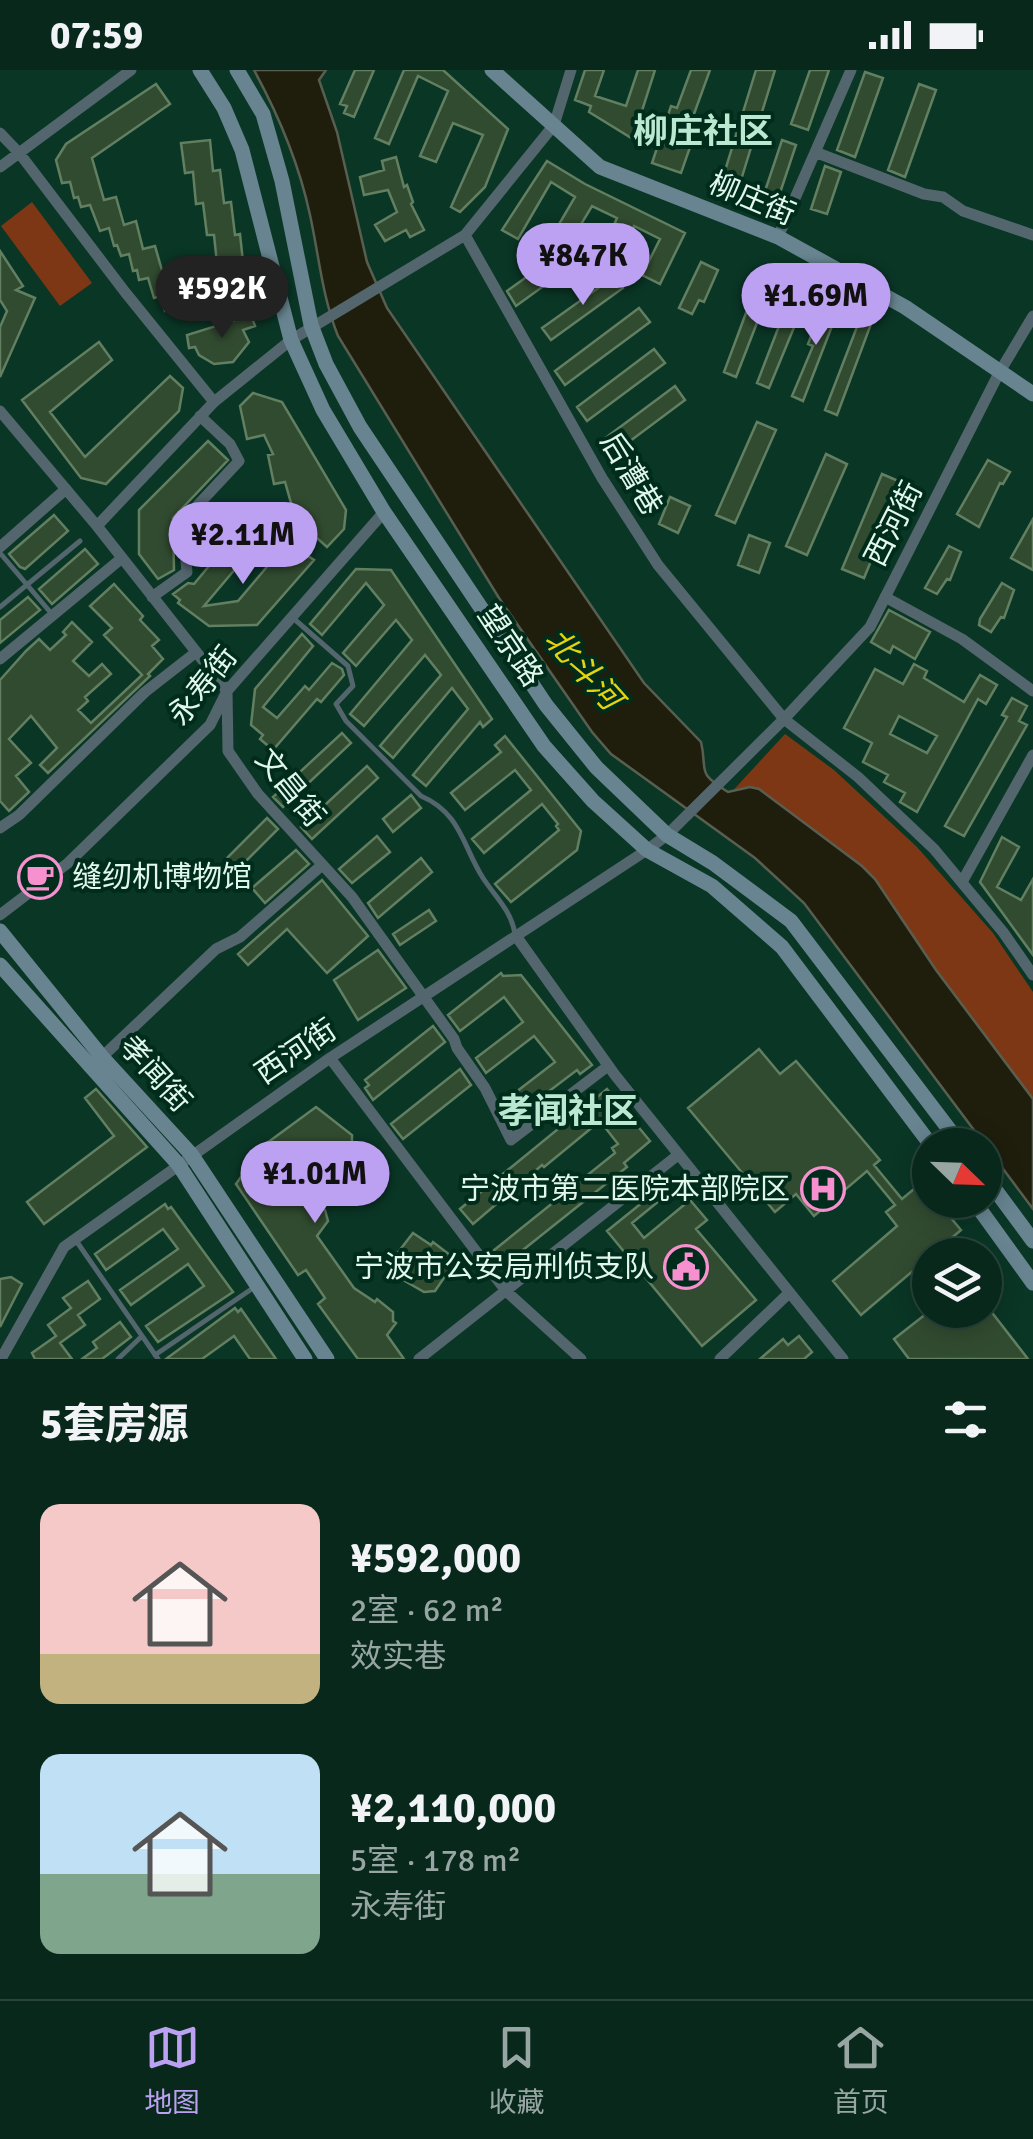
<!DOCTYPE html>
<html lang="zh">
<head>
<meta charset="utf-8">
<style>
  :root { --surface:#08281c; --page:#113025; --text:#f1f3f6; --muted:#98a6a3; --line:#29443b; --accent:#bca0f2 }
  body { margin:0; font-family:Signika,"Noto Sans SC",sans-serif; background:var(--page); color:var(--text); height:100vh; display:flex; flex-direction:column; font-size:38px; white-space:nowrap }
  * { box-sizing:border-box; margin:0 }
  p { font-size:32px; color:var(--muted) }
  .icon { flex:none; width:55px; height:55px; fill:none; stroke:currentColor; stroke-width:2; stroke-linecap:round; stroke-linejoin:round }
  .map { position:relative; height:1289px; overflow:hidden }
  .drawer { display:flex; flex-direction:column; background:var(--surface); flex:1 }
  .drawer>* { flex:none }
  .needle { width:65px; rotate:113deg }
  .tools { position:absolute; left:912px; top:1058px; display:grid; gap:20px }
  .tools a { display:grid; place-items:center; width:90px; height:90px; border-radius:50%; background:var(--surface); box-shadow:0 5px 25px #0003,0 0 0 2px var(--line); font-size:50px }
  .price { position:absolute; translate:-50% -85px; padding:0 22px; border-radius:35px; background:var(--accent); color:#111; font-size:32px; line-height:65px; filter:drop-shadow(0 2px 5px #0008) }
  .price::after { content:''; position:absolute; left:50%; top:60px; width:30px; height:22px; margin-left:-15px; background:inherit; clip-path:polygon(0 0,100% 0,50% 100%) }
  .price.on { background:#222; color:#fff }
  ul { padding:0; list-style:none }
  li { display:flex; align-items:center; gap:30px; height:250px; padding:0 40px }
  li span { display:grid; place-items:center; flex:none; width:280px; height:200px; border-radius:20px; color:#555 }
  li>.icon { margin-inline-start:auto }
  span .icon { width:120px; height:120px; fill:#fffc; stroke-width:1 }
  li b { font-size:42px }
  h2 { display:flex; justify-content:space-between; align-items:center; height:120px; padding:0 40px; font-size:42px }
  .status { display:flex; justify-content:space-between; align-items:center; height:70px; padding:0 50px; background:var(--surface); direction:ltr }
  .status svg { height:28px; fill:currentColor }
  .dock { display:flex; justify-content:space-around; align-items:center; height:140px; border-top:2px solid var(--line); background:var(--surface); font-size:28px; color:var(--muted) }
  .dock a { display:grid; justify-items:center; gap:5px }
  .dock .on { color:var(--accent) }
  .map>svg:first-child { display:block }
</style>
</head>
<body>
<div class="status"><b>07:59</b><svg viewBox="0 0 49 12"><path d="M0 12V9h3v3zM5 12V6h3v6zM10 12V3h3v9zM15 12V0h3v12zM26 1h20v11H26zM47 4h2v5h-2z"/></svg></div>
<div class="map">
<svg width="1033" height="1289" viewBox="0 0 1033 1289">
  <rect width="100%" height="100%" fill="#0a3626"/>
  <path fill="#7e3715" d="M32 132 92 213 60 236 1 156Z
    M785 664 834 700 917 777 993 863 1033 922V1034L727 727Z"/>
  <path fill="#1f1e0d" stroke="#595f50" stroke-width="2.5" d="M254 0H326L319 10 337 62 367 192 387 238 644 613 701 672C708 701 695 702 728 722L750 717 759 719 862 796 875 809 936 900 1033 1029V1139L804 833 755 788 611 684 592 662 499 528 338 266C322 226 319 186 310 145 299 93 279 46 254 0Z"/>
  <path fill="#314b30" stroke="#627f61" stroke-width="2.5" fill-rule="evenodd" d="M355 0H374L354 47 344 43 347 36 340 34Z
    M404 0H443L508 59 485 117 460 142 451 137 483 65 453 53 436 92 420 86 448 21 418 6 389 74 375 68Z
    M585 0H604L595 26 626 36 638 0H655L633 69 589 42 591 36 575 30Z
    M691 0H710L694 44 701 46 681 103 652 93 671 36 677 38Z
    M756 0H775L737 123 720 117Z
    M810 0H829L808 60 791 54Z
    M865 2 883 8 855 87 837 80Z
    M156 14 170 34 92 88 104 130 116 127 124 155 136 151 143 179 155 176 163 204 170 202 179 237 165 241 160 226 154 228 148 208 139 210 137 200 133 201 129 184 121 186 117 175 114 176 109 158 100 161 90 135 81 137 78 127 74 128 70 112 62 113 56 90 66 74Z
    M919 14 936 20 905 107 888 100Z
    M210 70 213 101 220 100 224 133 231 132 235 165 240 164 247 229 221 232 214 165H207L203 133 196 134 193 102 185 103 181 73Z
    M782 70 796 75 776 135 762 130Z
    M396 87 404 117 407 115 413 132 411 134 424 160 410 167 406 160 385 171 375 155 397 142 388 120 364 125 360 107 384 100 382 91Z
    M547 91 585 114 685 163 660 214 642 205 660 169 634 156 617 194 600 186 617 148 592 136 571 171 555 161 575 127 551 112 518 169 502 160Z
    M825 96 841 102 827 144 811 139Z
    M564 180 574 194 516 236 507 221Z
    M0 181 23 216 16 220 35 228 0 307V257L7 241 0 230Z
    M701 192 718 200 704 232 699 230 692 244 679 238Z
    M615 206 623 218 551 270 542 258Z
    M759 208 772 214 736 307 724 302Z
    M793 220 807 226 769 318 757 313Z
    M824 232 839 238 803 331 792 326 813 276 808 274Z
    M639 238 650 252 565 315 555 301Z
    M251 245 255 256 243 260 249 272 233 292 214 294 199 285 195 277 189 278 187 265Z
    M860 249 871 254 837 345 825 340Z
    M99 272 112 290 50 342 85 387 170 306 183 318 179 341 106 414 81 408 22 330Z
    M654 279 665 293 587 351 577 337Z
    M675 316 685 330 610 386 600 372Z
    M253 323 282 332 346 440 344 459 327 477 307 459 299 461 285 412 274 414 268 385 273 384 264 365 247 369 240 336Z
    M757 352 776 360 735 453 716 445Z
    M208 371 228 390 173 448 174 500 158 509 139 484V440Z
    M826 384 847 394 807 485 786 476Z
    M988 390 1010 402 1003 414 1000 413 979 457 957 444Z
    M882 404 903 413 864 508 842 499Z
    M670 427 690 436 678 463 659 454Z
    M54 445 68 461 25 499 20 497 9 484Z
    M1033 449V500L1011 488Z
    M749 465 770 473 759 503 738 495Z
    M230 471 247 485 204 536 238 531 288 472 314 490 257 555 209 556 178 533 180 530 173 524 188 513 194 514Z
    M949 476 961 482 950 510 947 509 937 524 925 518Z
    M85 479 98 494 52 534 39 519Z
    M356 499 391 500 492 649 483 657 480 652 426 716 413 705 468 639 452 618 393 688 380 676 441 605 425 585 364 656 350 644 412 570 396 550 356 596 343 583 384 535 366 513 322 565 310 554Z
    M1002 513 1014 520 1004 548 1001 547 991 562 979 555 980 549Z
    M114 514 143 546 140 550 159 570 152 576 163 589 148 604 150 606 48 703 40 695 57 678 31 646 9 669 31 693 16 706 29 722 9 741 0 731V610L26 581 39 569 50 580 66 565 63 562 72 552 92 572 73 591 89 606 102 594 111 604 85 627 88 631 78 640 91 653 142 605 104 565 112 558 90 536Z
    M28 527 40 540 0 573V550Z
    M889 540 930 562 915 589 893 576 890 583 871 572Z
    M302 564 313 576 263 637 277 648 305 616 309 620 332 593 342 599 344 605 321 632 317 629 273 680 260 669 263 665 251 655 255 619Z
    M914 594 927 601 924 608 964 632 980 605 997 615 986 634 978 629 917 742 900 732 905 723 884 712 888 705 863 692 872 673 844 658 875 599 903 614ZM899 646 937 666 927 683 890 664Z
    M1012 628 1027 636 1019 651 1027 655 964 766 945 756 1007 647 1002 645Z
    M342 663 351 673 283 737 273 727Z
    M505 666 581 761 577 780 511 832 495 814 559 760 556 756 558 754 542 734 484 783 472 769 531 720 515 700 465 740 451 723 501 682 495 675Z
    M367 696 378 708 312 769 301 757Z
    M411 725 421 738 393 762 383 749Z
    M267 748 278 759 236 801 225 790Z
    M377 766 390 782 352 813 339 799Z
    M1002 767 1019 777 997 817 1021 830 1033 809V885L980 812Z
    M296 780 309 794 265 833 252 818Z
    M421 788 432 802 378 848 368 833Z
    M322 810 368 866 327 903 287 859 248 895 238 884Z
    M429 840 436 851 400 875 393 864Z
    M378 880 406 918 358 950 334 910Z
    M501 903 503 906 521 905 592 995 580 1004 577 1000 515 1047 503 1032 555 992 534 966 486 1003 476 988 523 952 504 927 460 961 448 945Z
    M433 956 445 972 373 1030 365 1018 369 1015 365 1010Z
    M759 979 780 1004 796 991 880 1090 874 1095 902 1129 914 1119 923 1129 930 1123V1130H936L961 1160 861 1245 833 1211 897 1156 886 1142 895 1135 867 1101 814 1146 796 1124 775 1142 688 1038Z
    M460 999 471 1015 403 1069 391 1054Z
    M96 1019 147 1077 44 1154 27 1132 114 1066 85 1028Z
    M607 1019 650 1071 624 1093 627 1097 504 1195 493 1181 615 1083 612 1078 618 1074 600 1051 544 1097 542 1095 473 1154 460 1139Z
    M316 1037 352 1065V1074L355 1076 338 1101 327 1102 320 1098 302 1120 325 1140 328 1151 317 1166 354 1218 375 1232 377 1229 393 1242V1251L396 1253 387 1265 404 1289H358L318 1234 325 1228 306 1200 298 1205 236 1114 263 1076Z
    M659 1119 665 1126 632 1153 644 1168 690 1130 707 1150 696 1159 756 1230 702 1276 607 1161Z
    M165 1134 168 1139 171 1137 233 1222 158 1272 146 1256 204 1216 188 1194 131 1235 120 1220 178 1179 163 1159 106 1200 95 1184Z
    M413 1163 431 1175 433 1172 450 1185 449 1194 452 1196 435 1221 424 1222 405 1211 407 1207 389 1194Z
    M11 1207 22 1214 0 1257V1209Z
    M88 1211 100 1229 78 1245 85 1255 60 1273 72 1289H35L32 1283 56 1266 48 1255 71 1238 63 1228Z
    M235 1238 238 1242 241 1239 276 1289H250L234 1266 202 1289H166Z
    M931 1240H990L1028 1289H909L894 1269Z
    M120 1252 131 1267 102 1289H82L97 1278 93 1272Z
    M799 1266 812 1282 804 1289H760L783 1269 788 1275Z"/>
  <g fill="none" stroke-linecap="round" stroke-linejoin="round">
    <path stroke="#53656d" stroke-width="5" d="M0 483 51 543
      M0 537 80 471
      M293 548 348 596 353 616 336 634 346 651 421 726C461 743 463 777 483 808 496 828 511 840 515 864
      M77 1172 158 1289
      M155 1285 256 1216
      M118 1289 142 1266"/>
    <path stroke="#53656d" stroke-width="11" d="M0 63 20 84 125 222 214 332
      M815 82 924 124 943 127 963 141 1033 165
      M0 97 131 0
      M465 165 602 408 658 495 784 649 858 707 934 779 1003 862 1033 905
      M778 167 851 0
      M0 341 97 456 227 621 228 681 258 724 352 827 454 969 457 978 485 1018 511 1070 608 996
      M97 456 214 332 291 270 465 165 554 55 571 0
      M0 477 66 419
      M152 527 187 502 182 452 239 391 230 374 200 346
      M885 527 962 569 1033 621
      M0 589 122 488
      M0 758 19 745 145 622 195 583
      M962 812 1033 685
      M0 845 68 793 210 655 227 621 384 442
      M516 866 615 1005 843 1289
      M102 987 216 879 240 867 322 795
      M330 988 506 1221 581 1289
      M1 1289 64 1177 330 988 647 780 667 765 784 649 870 557 999 303 1033 246
      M419 1289 678 1085
      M720 1289 789 1223"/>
    <path stroke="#678490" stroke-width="15" d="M200 0 224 38 242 80 291 270 323 340 384 442 544 676 593 731 647 780 712 816 782 877 931 1075
      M237 0 263 44 282 111 311 255 326 294 360 357 546 635 596 697 667 765 713 793 791 851 961 1075
      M492 0 600 97 778 167 905 237 1033 324
      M0 861 102 987 191 1084 327 1289
      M0 895 178 1094 305 1289
      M985 1106 1033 1171
      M973 1130 1033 1213"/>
  </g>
  <defs>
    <g id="cafe-ring" transform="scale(2.25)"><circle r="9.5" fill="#002c1c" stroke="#f790ce" stroke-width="1.5"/><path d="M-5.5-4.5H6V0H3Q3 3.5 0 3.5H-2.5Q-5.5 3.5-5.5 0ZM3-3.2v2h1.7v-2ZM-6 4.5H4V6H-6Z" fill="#f790ce"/></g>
    <g id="hospital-ring" transform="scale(2.25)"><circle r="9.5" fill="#002c1c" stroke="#f790ce" stroke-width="1.5"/><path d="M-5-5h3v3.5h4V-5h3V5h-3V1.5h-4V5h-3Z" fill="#f790ce"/></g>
    <g id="civic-ring" transform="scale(2.25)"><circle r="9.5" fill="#002c1c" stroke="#f790ce" stroke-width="1.5"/><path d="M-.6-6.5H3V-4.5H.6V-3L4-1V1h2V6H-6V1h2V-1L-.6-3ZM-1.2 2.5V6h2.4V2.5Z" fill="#f790ce"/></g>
  </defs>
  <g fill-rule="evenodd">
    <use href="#cafe-ring" x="40" y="807"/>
    <use href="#hospital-ring" x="823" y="1119"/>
    <use href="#civic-ring" x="686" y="1197"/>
  </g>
  <g text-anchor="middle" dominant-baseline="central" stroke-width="8" stroke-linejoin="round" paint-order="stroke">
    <g font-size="30" fill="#e1f7ec" stroke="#002c1c">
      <text transform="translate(752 129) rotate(23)">柳庄街</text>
      <text transform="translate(631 404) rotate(59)">后漕巷</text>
      <text transform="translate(894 454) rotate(-63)">西河街</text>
      <text transform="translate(510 576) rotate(56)">望京路</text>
      <text transform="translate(203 616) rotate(-52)">永寿街</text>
      <text transform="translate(290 718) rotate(51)">文昌街</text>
      <text transform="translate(296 982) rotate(-34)">西河街</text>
      <text transform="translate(155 1004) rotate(48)">孝闻街</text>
    </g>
    <g font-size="30" fill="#e1f7ec" stroke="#002c1c" text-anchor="end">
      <text x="72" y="807" text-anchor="start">缝纫机博物馆</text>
      <text x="790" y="1119">宁波市第二医院本部院区</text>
      <text x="654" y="1197">宁波市公安局刑侦支队</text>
    </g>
    <g font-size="32" font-style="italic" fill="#e4d30e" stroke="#002c1c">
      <text transform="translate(583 599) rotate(48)">北斗河</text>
    </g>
    <g font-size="35" font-weight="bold" fill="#bbe8d1" stroke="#002c1c">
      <text x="703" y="61">柳庄社区</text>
      <text x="568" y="1041">孝闻社区</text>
    </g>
  </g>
</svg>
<div class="tools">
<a><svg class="needle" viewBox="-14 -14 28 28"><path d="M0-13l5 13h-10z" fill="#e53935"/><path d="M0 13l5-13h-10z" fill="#98a6a3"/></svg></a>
<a><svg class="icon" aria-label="layers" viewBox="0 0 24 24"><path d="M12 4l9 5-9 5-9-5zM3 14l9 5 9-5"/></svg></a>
</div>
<b class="price" style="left:583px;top:238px">¥847K</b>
<b class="price on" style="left:222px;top:271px">¥592K</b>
<b class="price" style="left:816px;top:278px">¥1.69M</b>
<b class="price" style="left:243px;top:517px">¥2.11M</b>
<b class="price" style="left:315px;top:1156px">¥1.01M</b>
</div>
<section class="drawer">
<h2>5套房源<svg class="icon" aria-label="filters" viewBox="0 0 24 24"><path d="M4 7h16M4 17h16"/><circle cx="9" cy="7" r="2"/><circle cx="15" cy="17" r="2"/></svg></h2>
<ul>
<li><span style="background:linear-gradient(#f6c9c9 75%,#c2b280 0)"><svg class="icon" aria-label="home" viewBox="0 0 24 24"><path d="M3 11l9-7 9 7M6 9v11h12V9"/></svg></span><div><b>¥592,000</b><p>2室 · 62 m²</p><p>效实巷</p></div></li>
<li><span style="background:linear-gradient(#bfe0f5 60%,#7fa58c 0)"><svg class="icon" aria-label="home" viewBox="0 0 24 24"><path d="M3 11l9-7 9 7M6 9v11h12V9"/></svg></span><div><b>¥2,110,000</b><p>5室 · 178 m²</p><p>永寿街</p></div></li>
</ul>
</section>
<nav class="dock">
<a class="on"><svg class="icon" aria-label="map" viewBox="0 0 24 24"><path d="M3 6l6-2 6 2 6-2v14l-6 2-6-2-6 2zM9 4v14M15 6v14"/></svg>地图</a>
<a><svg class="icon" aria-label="saved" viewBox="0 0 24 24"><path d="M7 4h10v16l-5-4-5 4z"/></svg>收藏</a>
<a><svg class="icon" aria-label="home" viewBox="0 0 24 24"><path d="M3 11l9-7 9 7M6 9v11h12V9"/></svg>首页</a>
</nav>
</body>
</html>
